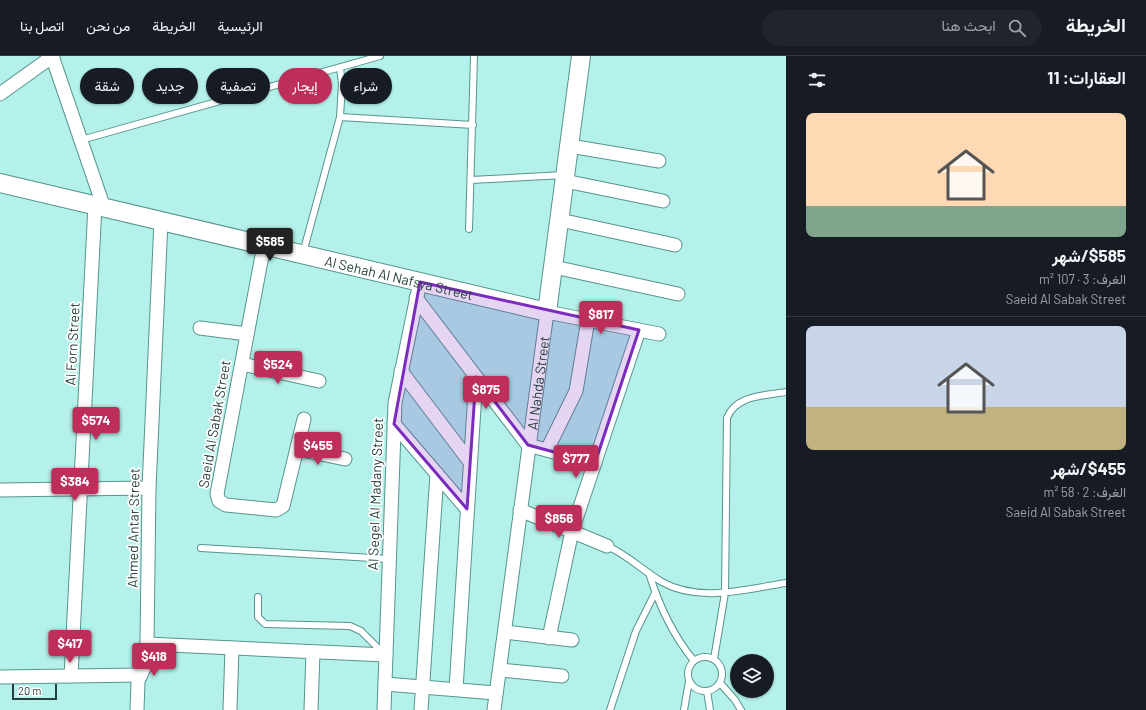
<!DOCTYPE html>
<html lang="ar">
<head>
<meta charset="utf-8">
<style>
  :root { --surface:#171b24; --page:#20242c; --text:#f1f3f6; --muted:#9ea1a6; --line:#363941; --accent:#bd2e5a }
  body { margin:0; font-family:Barlow,Vazirmatn,sans-serif; background:var(--page); color:var(--text); direction:rtl; height:100vh; display:flex; flex-direction:column; font-size:15px; white-space:nowrap }
  * { box-sizing:border-box; margin:0 }
  p { font-size:13px; color:var(--muted) }
  .icon { flex:none; width:22px; height:22px; fill:none; stroke:currentColor; stroke-width:2; stroke-linecap:round; stroke-linejoin:round }
  .map { position:relative; flex:1; overflow:hidden; direction:ltr }
  .panel { display:flex; flex-direction:column; background:var(--surface); width:360px }
  .panel>* { flex:none }
  .banner { position:absolute; left:12px; top:12px; width:380px; height:36px; direction:rtl; display:flex; gap:8px }
  .fabs { position:absolute; left:730px; top:598px; display:grid; gap:8px }
  .fabs a { display:grid; place-items:center; width:44px; height:44px; border-radius:50%; background:var(--surface); box-shadow:0 1px 3px #0004; font-size:20px }
  .scale { position:absolute; left:12px; bottom:10px; width:45px; box-sizing:border-box; padding-left:4px; border:2px solid #27403d; border-top:0; font-size:11px; line-height:14px; white-space:nowrap; color:#27403d; -webkit-text-stroke:3px #fff; paint-order:stroke }
  .price { position:absolute; translate:-50% -34px; padding:0 9px; border-radius:4px; background:var(--accent); color:#fff; font-size:13px; line-height:26px; filter:drop-shadow(0 1px 2px #0008) }
  .price::after { content:''; position:absolute; left:50%; top:24px; width:12px; height:9px; margin-left:-6px; background:inherit; clip-path:polygon(0 0,100% 0,50% 100%) }
  .price.current { background:#222; color:#fff }
  ul { padding:0; list-style:none }
  li { display:grid; align-content:center; gap:8px; height:212px; padding:0 20px }
  li+li { border-top:1px solid var(--line) }
  li span { display:grid; place-items:center; height:124px; border-radius:8px; color:#555 }
  li>.icon { margin-inline-start:auto }
  span .icon { width:72px; height:72px; fill:#fffc; stroke-width:1 }
  li b { font-size:17px }
  h2 { display:flex; justify-content:space-between; align-items:center; height:48px; padding:0 20px; font-size:17px }
  .chip { padding:0 14px; border-radius:18px; background:var(--surface); box-shadow:0 1px 3px #0004; font-size:14px; line-height:36px }
  .chip.current { background:var(--accent); color:#fff }
  header { display:flex; align-items:center; gap:24px; box-sizing:border-box; height:56px; padding:0 20px; background:var(--surface); border-bottom:1px solid var(--line) }
  header strong { font-size:19px }
  nav { display:flex; gap:22px; margin-inline-start:auto; font-size:14px }
  .search { width:280px; height:36px; background:var(--page); display:flex; align-items:center; gap:10px; box-sizing:border-box; padding:0 14px; border-radius:22px; color:var(--muted); font-size:15px }
  main { display:flex; flex:1; min-height:0 }
  .map>svg:first-child { display:block }
</style>
</head>
<body>
<header>
<strong>الخريطة</strong>
<div class="search"><svg class="icon" aria-label="search" viewBox="0 0 24 24"><circle cx="10" cy="10" r="6"/><path d="M15 15l6 6"/></svg>ابحث هنا</div>
<nav><a>الرئيسية</a><a>الخريطة</a><a>من نحن</a><a>اتصل بنا</a></nav>
</header>
<main>
<section class="panel">
<h2>العقارات: 11<svg class="icon" aria-label="filters" viewBox="0 0 24 24"><path d="M4 7h16M4 17h16"/><circle cx="9" cy="7" r="2"/><circle cx="15" cy="17" r="2"/></svg></h2>
<ul>
<li><span style="background:linear-gradient(#ffd9b3 75%,#7fa58c 0)"><svg class="icon" aria-label="home" viewBox="0 0 24 24"><path d="M3 11l9-7 9 7M6 9v11h12V9"/></svg></span><div><b>$585/شهر</b><p>الغرف: 3 · 107 m²</p><p>Saeid Al Sabak Street</p></div></li>
<li><span style="background:linear-gradient(#c9d6e8 65%,#c2b280 0)"><svg class="icon" aria-label="home" viewBox="0 0 24 24"><path d="M3 11l9-7 9 7M6 9v11h12V9"/></svg></span><div><b>$455/شهر</b><p>الغرف: 2 · 58 m²</p><p>Saeid Al Sabak Street</p></div></li>
</ul>
</section>
<div class="map">
<svg width="786" height="654" viewBox="0 0 786 654">
  <rect width="100%" height="100%" fill="#b3f1ea"/>
  <g fill="none" stroke-linecap="round" stroke-linejoin="round">
    <g stroke="#58948e" stroke-width="8">
      <path id="service" d="M340 61 473 69
        M81 84 380 0
        M471 124 564 119
        M469 173 474 0
        M303 197 340 61 342 28 340 12
        M607 490C628 499 643 515 662 526 700 547 746 533 786 527
        M201 492 389 503
        M649 517C659 550 672 578 694 605
        M258 541V561L265 568 350 570 361 575 383 597
        M688 618a17 17 0 1 1 34 0a17 17 0 1 1-34 0Z
        M714 603 725 537 727 362C736 339 764 340 786 336
        M720 627 735 644 741 654
        M707 635 710 654
        M610 654 636 575 655 537
        M684 654 689 625"/>
    </g>
    <g stroke="#58948e" stroke-width="15">
      <g id="minor">
        <path d="M52 0 104 152"/>
        <path d="M0 38 53 0"/>
        <path d="M570 90 659 105"/>
        <path d="M565 125 663 145"/>
        <path d="M560 164 675 189"/>
        <path d="M264 189 217 438 219 445 226 449 276 454 283 450 304 363"/>
        <path d="M554 211 678 238"/>
        <path d="M416 242 528 389 595 407"/>
        <path d="M200 272 247 278"/>
        <path d="M242 308 319 325"/>
        <path d="M401 315 470 406"/>
        <path d="M394 368 467 453"/>
        <path d="M297 393 345 403"/>
        <path d="M547 394 576 335 588 264"/>
        <path d="M0 434 149 432"/>
        <path d="M520 454 607 490"/>
        <path d="M505 576 572 584"/>
        <path d="M549 582 572 475 639 274"/>
        <path d="M147 588 386 599"/>
        <path d="M500 614 562 620"/>
        <path d="M71 620 95 149"/>
        <path d="M0 621 141 619"/>
        <path d="M385 628 496 637"/>
        <path d="M456 633 476 321"/>
        <path d="M137 654 138 625 145 610 147 588 149 432 161 165"/>
        <path d="M230 654 232 592"/>
        <path d="M311 654 313 596"/>
        <path d="M384 654 395 347 420 226"/>
        <path d="M421 654 437 418"/>
        <path id="s1" d="M494 654 547 256 659 278"/>
      </g>
    </g>
    <g stroke="#58948e" stroke-width="20">
      <g id="secondary">
        <path id="s2" d="M0 127 547 256 581 0"/>
      </g>
    </g>
    <use href="#service" stroke="#fff" stroke-width="6"/>
    <use href="#minor" stroke="#fff" stroke-width="13"/>
    <use href="#secondary" stroke="#fff" stroke-width="18"/>
  </g>
  <path fill="#7b2cbf" fill-opacity="0.2" stroke="#7b2cbf" stroke-width="3" stroke-linejoin="round" d="M420 226 639 274 595 407 528 389 476 321 467 453 394 368Z"/>
  <g text-anchor="middle" dominant-baseline="central" stroke-width="3.5" stroke-linejoin="round" paint-order="stroke">
    <g font-size="14" fill="#27403d" stroke="#fff">
      <text stroke="none"><textPath href="#s2" startOffset="410">Al Sehah Al Nafsya Street</textPath></text>
      <text transform="translate(72 288) rotate(-87)">Al Forn Street</text>
      <text stroke="none"><textPath href="#s1" startOffset="330">Al Nahda Street</textPath></text>
      <text transform="translate(214 368) rotate(-80)">Saeid Al Sabak Street</text>
      <text transform="translate(375 438) rotate(-88)">Al Segel Al Madany Street</text>
      <text transform="translate(133 472) rotate(-89)">Ahmed Antar Street</text>
    </g>
  </g>
</svg>
<div class="fabs">
<a><svg class="icon" aria-label="layers" viewBox="0 0 24 24"><path d="M12 4l9 5-9 5-9-5zM3 14l9 5 9-5"/></svg></a>
</div>
<div class="scale">20 m</div>
<b class="price current" style="left:270px;top:206px">$585</b>
<b class="price" style="left:601px;top:279px">$817</b>
<b class="price" style="left:278px;top:329px">$524</b>
<b class="price" style="left:486px;top:354px">$875</b>
<b class="price" style="left:96px;top:385px">$574</b>
<b class="price" style="left:318px;top:410px">$455</b>
<b class="price" style="left:576px;top:423px">$777</b>
<b class="price" style="left:75px;top:446px">$384</b>
<b class="price" style="left:559px;top:483px">$856</b>
<b class="price" style="left:70px;top:608px">$417</b>
<b class="price" style="left:154px;top:621px">$418</b>
<div class="banner">
<a class="chip">شراء</a>
<a class="chip current">إيجار</a>
<a class="chip">تصفية</a>
<a class="chip">جديد</a>
<a class="chip">شقة</a>
</div>
</div>
</main>
</body>
</html>
